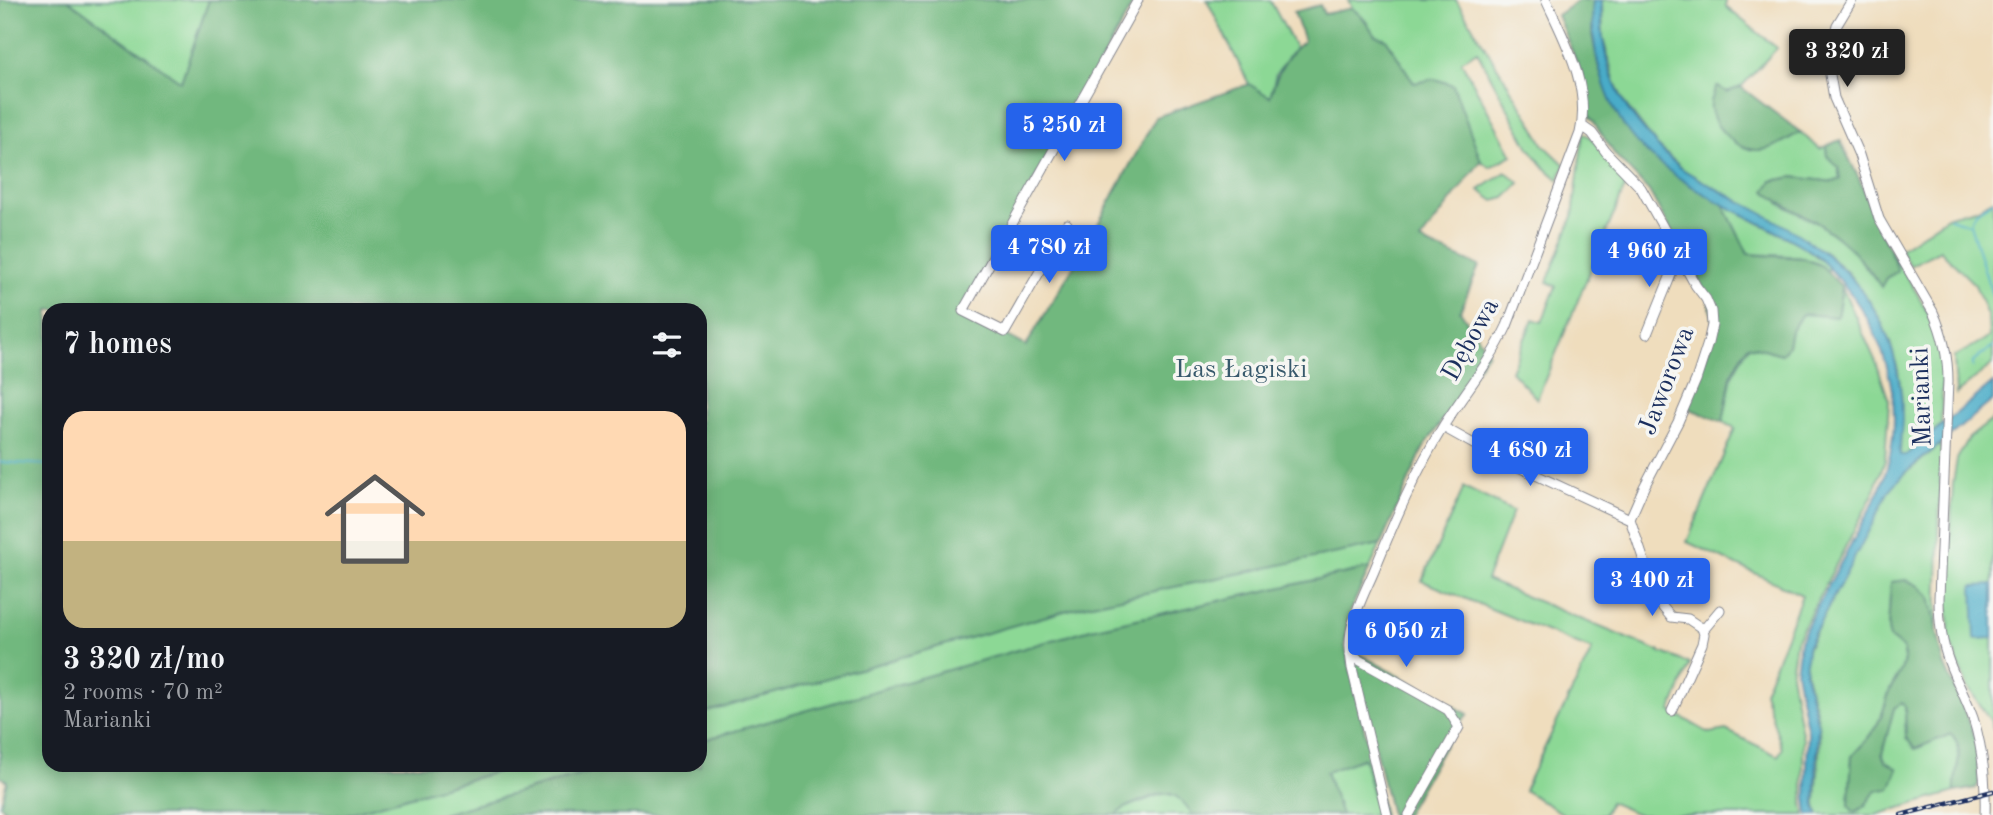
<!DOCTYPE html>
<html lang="en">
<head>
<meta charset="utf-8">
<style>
  :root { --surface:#171b24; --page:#242831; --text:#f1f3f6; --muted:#9ea1a6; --line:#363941; --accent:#2563eb }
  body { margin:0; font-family:"Old Standard TT",serif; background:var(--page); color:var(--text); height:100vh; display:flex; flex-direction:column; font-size:26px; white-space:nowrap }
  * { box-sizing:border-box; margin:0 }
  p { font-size:23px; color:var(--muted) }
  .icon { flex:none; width:38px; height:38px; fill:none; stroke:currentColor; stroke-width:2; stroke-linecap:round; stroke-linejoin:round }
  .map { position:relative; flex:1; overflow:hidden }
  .panel { position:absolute; left:42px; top:303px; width:665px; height:469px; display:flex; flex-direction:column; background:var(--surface); border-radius:21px; box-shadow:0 4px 18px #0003 }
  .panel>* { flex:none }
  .price { position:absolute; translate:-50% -60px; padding:0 16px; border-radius:7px; background:var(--accent); color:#fff; font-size:23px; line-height:46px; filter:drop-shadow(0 2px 4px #0008) }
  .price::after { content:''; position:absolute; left:50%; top:42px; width:21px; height:16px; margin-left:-10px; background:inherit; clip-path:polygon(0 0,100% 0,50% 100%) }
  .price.current { background:#222; color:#fff }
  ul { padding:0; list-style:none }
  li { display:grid; align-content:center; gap:14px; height:371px; padding:0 21px }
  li+li { border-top:2px solid var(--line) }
  li span { display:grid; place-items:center; height:217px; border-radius:21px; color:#555 }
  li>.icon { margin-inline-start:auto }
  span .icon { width:126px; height:126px; fill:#fffc; stroke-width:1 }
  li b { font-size:30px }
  h2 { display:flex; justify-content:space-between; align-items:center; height:84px; padding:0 21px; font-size:30px }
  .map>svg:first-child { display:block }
</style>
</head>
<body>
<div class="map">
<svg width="1993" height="815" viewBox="0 0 1993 815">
  <rect width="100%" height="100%" fill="#f6f6f2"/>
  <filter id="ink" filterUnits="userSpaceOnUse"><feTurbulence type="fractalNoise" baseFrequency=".0143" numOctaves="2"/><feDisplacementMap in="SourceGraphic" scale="14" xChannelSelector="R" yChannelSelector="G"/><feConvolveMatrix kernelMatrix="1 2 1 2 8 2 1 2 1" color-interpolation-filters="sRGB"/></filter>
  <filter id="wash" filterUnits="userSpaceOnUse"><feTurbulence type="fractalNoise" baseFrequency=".00686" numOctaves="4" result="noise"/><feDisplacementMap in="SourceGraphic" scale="28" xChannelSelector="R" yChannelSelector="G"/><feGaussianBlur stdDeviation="1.57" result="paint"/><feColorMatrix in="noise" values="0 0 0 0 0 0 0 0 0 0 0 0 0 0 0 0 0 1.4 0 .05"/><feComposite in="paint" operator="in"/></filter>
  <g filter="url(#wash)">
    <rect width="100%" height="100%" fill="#efddbd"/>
    <path fill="#8cd895" stroke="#54847a" stroke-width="2" d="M68 0H209L181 82Z
      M1207 0H1270L1295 47 1276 74 1270 98 1249 84Z
      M1348 0H1456L1532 123 1543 144 1565 165 1559 180 1544 167 1528 146 1477 51 1461 61 1512 155 1490 167 1481 161 1453 85 1435 79 1414 83 1386 39 1375 35 1364 19 1352 8Z
      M1602 0H1726V7L1777 48 1741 87 1727 92 1717 87C1715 91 1712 97 1712 102 1708 124 1739 152 1761 150 1775 148 1788 139 1800 132L1820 149 1826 146 1827 156 1838 167 1840 178 1834 182 1793 177 1772 181 1779 203 1819 224 1849 246 1881 286 1886 278 1897 267 1889 248C1905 275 1926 303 1936 334 1945 363 1942 395 1941 425L1906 455H1900L1902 399 1898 370 1890 342 1880 319 1870 302 1848 273 1826 253 1684 170 1656 144 1624 102 1615 82 1603 38Z
      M1583 133 1590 137 1634 184 1625 187 1537 399 1511 371 1533 319 1542 322 1556 286 1547 282 1573 216Z
      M1506 172 1520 183 1505 198 1494 201 1479 190Z
      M1993 200V364L1956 394 1954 357 1989 337 1988 318 1975 285 1940 250 1910 266 1900 249 1949 216 1976 209Z
      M1723 204 1805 247 1830 268 1827 271C1809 252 1773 256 1748 254Z
      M1842 287 1876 362 1889 401 1885 460 1872 496 1796 641 1791 674 1803 739V804L1805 815H1640L1610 802 1604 815H1565L1524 790 1592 650 1422 581 1464 487 1513 511 1486 580 1690 664 1671 711 1709 733 1726 730 1778 756 1782 749 1764 692 1802 595 1687 542 1735 428 1723 422 1732 376 1749 345 1782 354 1788 345 1791 331 1803 313 1837 317Z
      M1993 419V730L1992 723 1967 686 1949 639 1948 584 1953 483 1957 459 1969 438Z
      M1941 444 1937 628 1890 592 1888 629 1890 638 1904 649C1906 669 1897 675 1890 690 1886 700 1884 712 1879 721 1873 734 1862 745 1852 756L1849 805H1866L1869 798 1898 769 1885 761 1882 754 1894 708 1902 703 1905 706 1906 738 1920 747 1931 741 1951 734C1967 749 1953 774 1955 792L1876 815H1819L1816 805C1817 779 1821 753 1819 727 1817 699 1799 675 1808 647L1888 492 1900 478Z
      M1381 544 1370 568 1091 629 700 741V714L1082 606Z
      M1364 758 1378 815H1341L1326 772Z
      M521 765H616L439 815H343Z
      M1164 793 1182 798 1193 815H1117L1121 809Z"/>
    <path fill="#71b87e" stroke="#46746e" stroke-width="2" d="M0 0H68L181 82 209 0H314L318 2 319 0H1131L1134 2 961 311 1026 346 1092 235 1156 117 1249 84 1270 97C1276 76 1285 55 1304 41L1294 12 1320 5 1324 14 1352 8 1364 19 1375 35 1386 39 1414 83 1435 79 1453 85 1481 161 1420 241 1479 266 1460 311 1488 352 1423 449 1381 544 1082 606 700 714V310H49V765H521L343 815H9L0 805 7 781 0 777Z
      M1579 0H1593L1592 35 1599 69 1610 99 1691 186 1723 204 1748 254 1803 258 1822 266 1842 287 1837 317 1802 314 1791 331 1788 345 1782 354 1748 345 1731 376 1723 422 1687 408 1715 330 1709 299 1649 191 1615 155 1588 113 1582 75 1557 15Z
      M1717 86 1727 92 1741 87 1800 132C1788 139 1775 148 1760 150 1738 152 1708 125 1711 102 1712 97 1715 91 1717 86Z
      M1840 140 1862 185 1870 207 1897 267V272L1886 278 1881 287C1865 262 1845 241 1821 225 1801 212 1783 207 1765 191L1772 181 1793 177 1834 182 1840 179 1838 167 1827 156 1826 146Z
      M1370 568 1350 611 1345 645 1384 815H1378L1364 758 1326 772 1341 815H1193C1176 790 1168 789 1141 801 1131 805 1123 807 1117 815H439L616 765H700V741L1091 629Z
      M1906 580 1918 585 1930 596 1944 664 1971 726 1976 743 1979 783 1976 788 1955 792C1953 774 1967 748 1951 734L1915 749 1906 738 1905 707 1902 703 1894 708 1882 754 1885 761 1898 769 1890 789 1877 790C1869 798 1865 810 1853 812L1849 805 1852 756C1862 745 1873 734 1879 721 1884 712 1886 700 1890 690 1897 675 1906 669 1904 649L1890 638 1888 629 1891 582Z
      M1354 651 1468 714 1455 728 1405 815H1391L1354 659Z"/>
    <path fill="#49acc8" stroke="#326e93" stroke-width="2" d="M1593 0H1602C1599 34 1607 74 1624 103 1632 117 1643 129 1653 141 1663 152 1673 163 1684 170 1695 177 1706 183 1717 189 1780 223 1846 252 1880 320 1895 350 1902 384 1902 418 1902 430 1899 443 1900 455H1906L1993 383V400L1905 473 1888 492 1877 515 1807 647 1805 673 1818 726 1815 805 1818 815H1808L1806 798 1808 732 1796 672 1800 641 1812 616 1877 496C1916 406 1884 318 1815 254 1787 235 1755 221 1726 206 1696 190 1666 172 1642 148 1606 113 1589 49 1593 0Z
      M1993 585V638L1975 639 1973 586Z"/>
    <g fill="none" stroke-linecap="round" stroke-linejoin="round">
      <path stroke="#49acc8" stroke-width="2" d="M1993 201C1983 207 1972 212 1970 224L1993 298
        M1950 218 1969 224
        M1973 367V362L1993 346
        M0 462 49 465"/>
    </g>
  </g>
  <g filter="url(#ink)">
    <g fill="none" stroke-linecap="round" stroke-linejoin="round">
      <g stroke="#85868e" stroke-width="11">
        <path id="minor" d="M1852 0 1837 25 1832 44 1830 75 1834 98 1859 155 1879 219 1933 312C1943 334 1948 357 1948 381L1939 598C1939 620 1941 641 1949 662 1956 681 1966 698 1973 718 1983 749 1986 782 1985 815
          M1582 126 1592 133 1606 152 1641 188 1696 286 1706 299 1711 311 1712 325 1708 343 1696 380 1678 422 1644 487 1630 519
          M1067 224 1005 332 963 311 1138 0
          M1647 334 1679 255
          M1443 427 1495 456 1630 519 1656 597 1660 604 1671 617 1688 619 1700 627 1705 628 1720 610
          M1350 655 1448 710 1459 727 1409 815
          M1672 711 1702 644 1704 634 1702 628
          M1387 815 1352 668C1350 656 1349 643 1351 631 1355 610 1366 590 1374 571 1394 522 1416 470 1444 425 1465 392 1490 362 1507 326L1580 133C1591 87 1565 41 1546 0"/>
      </g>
      <use href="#minor" stroke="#fff" stroke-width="9"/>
      <g stroke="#1b2f5e" stroke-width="4.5">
        <path id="rail" d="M1901 815 1993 791"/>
      </g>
      <use href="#rail" stroke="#f6f6f2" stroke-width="2" stroke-dasharray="5" stroke-linecap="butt"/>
    </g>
  </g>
  <g text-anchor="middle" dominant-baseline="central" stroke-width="7" stroke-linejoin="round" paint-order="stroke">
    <g font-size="26" fill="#1b2f5e" stroke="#f6f6f2">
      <text transform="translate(1471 340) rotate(-61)">Dębowa</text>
      <text transform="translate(1667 381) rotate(-69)">Jaworowa</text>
      <text transform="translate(1922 397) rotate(-92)">Marianki</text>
    </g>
    <g font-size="26" fill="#37596c" stroke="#f6f6f2">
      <text x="1241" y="370">Las Łagiski</text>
    </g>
  </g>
</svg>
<b class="price current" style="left:1847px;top:89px">3 320 zł</b>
<b class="price" style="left:1064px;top:163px">5 250 zł</b>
<b class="price" style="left:1049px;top:285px">4 780 zł</b>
<b class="price" style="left:1649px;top:289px">4 960 zł</b>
<b class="price" style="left:1530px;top:488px">4 680 zł</b>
<b class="price" style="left:1652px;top:618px">3 400 zł</b>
<b class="price" style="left:1406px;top:669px">6 050 zł</b>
<section class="panel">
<h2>7 homes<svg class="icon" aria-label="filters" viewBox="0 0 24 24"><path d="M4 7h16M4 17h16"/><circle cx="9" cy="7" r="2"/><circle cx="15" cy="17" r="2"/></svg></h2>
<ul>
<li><span style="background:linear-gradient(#ffd9b3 60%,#c2b280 0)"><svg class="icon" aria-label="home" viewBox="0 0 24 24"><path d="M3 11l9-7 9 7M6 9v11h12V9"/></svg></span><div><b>3 320 zł/mo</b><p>2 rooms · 70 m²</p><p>Marianki</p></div></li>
</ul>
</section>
</div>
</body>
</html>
